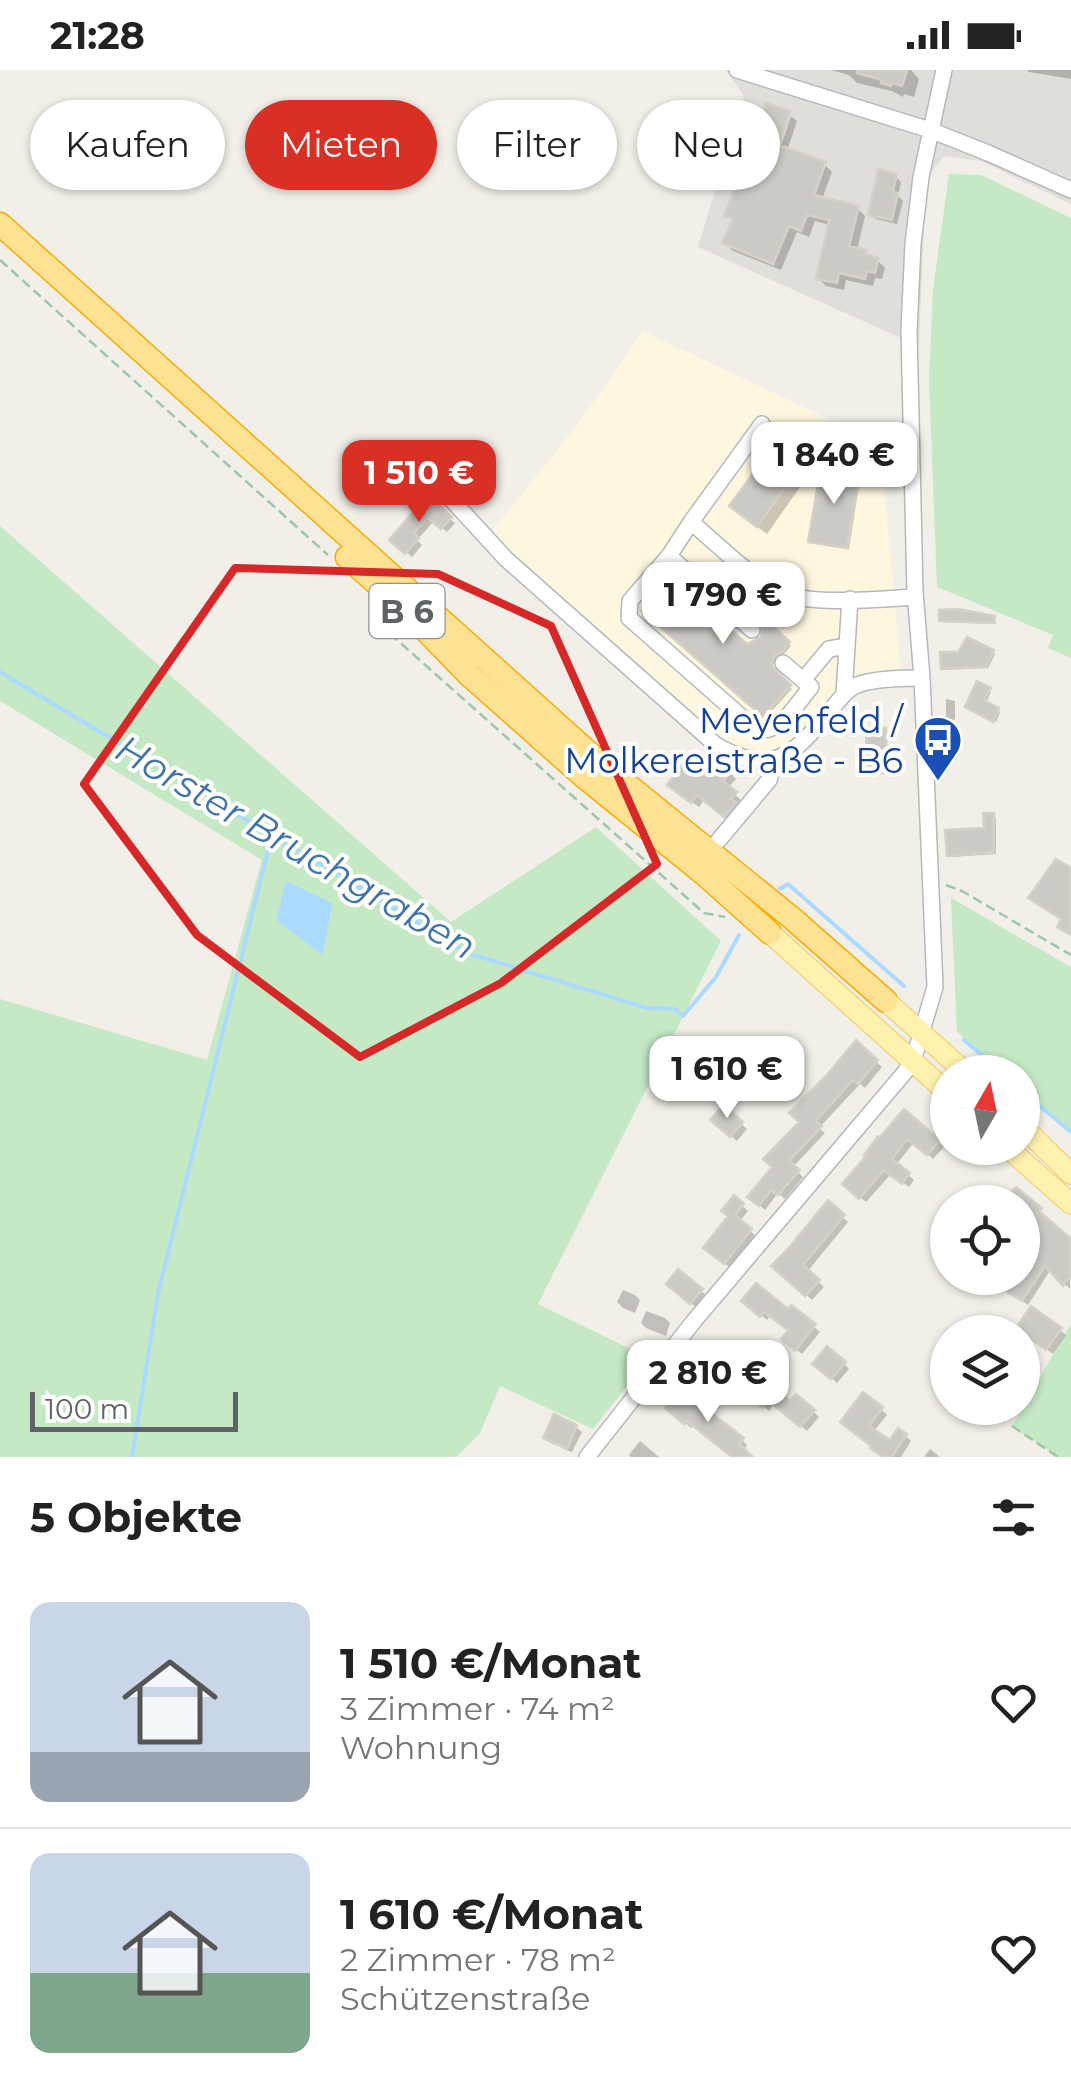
<!DOCTYPE html>
<html lang="de">
<head>
<meta charset="utf-8">
<style>
  :root { --surface:#fff; --page:#f2f2f2; --text:#222; --muted:#767676; --line:#e0e0e0; --accent:#d93025 }
  body { margin:0; font-family:Montserrat,sans-serif; background:var(--page); color:var(--text); height:100vh; display:flex; flex-direction:column; font-size:38px; white-space:nowrap }
  * { box-sizing:border-box; margin:0 }
  p { font-size:32px; color:var(--muted) }
  .icon { flex:none; width:55px; height:55px; fill:none; stroke:currentColor; stroke-width:2; stroke-linecap:round; stroke-linejoin:round }
  .map { position:relative; height:1387px; overflow:hidden }
  .details { display:flex; flex-direction:column; background:var(--surface); flex:1 }
  .details>* { flex:none }
  .banner { position:absolute; left:30px; top:30px; width:1012px; height:90px; display:flex; gap:20px }
  .needle { width:65px; rotate:9deg }
  .fabs { position:absolute; left:930px; top:985px; display:grid; gap:20px }
  .fabs a { display:grid; place-items:center; width:110px; height:110px; border-radius:50%; background:var(--surface); box-shadow:0 2px 8px #0004; font-size:50px }
  .scale { position:absolute; left:30px; bottom:25px; width:208px; box-sizing:border-box; padding-left:10px; border:5px solid #5f6368; border-top:0; font-size:28px; line-height:35px; white-space:nowrap; color:#5f6368; -webkit-text-stroke:8px #fff; paint-order:stroke }
  .price { position:absolute; translate:-50% -85px; padding:0 22px; border-radius:20px; background:#fff; color:#222; font-size:32px; line-height:65px; filter:drop-shadow(0 2px 5px #0008) }
  .price::after { content:''; position:absolute; left:50%; top:60px; width:30px; height:22px; margin-left:-15px; background:inherit; clip-path:polygon(0 0,100% 0,50% 100%) }
  .price.current { background:var(--accent); color:#fff }
  ul { padding:0; list-style:none }
  li { display:flex; align-items:center; gap:30px; height:250px; padding:0 30px }
  li+li { border-top:2px solid var(--line) }
  li span { display:grid; place-items:center; flex:none; width:280px; height:200px; border-radius:20px; color:#555 }
  li>.icon { margin-inline-start:auto }
  span .icon { width:120px; height:120px; fill:#fffc; stroke-width:1 }
  li b { font-size:42px }
  h2 { display:flex; justify-content:space-between; align-items:center; height:120px; padding:0 30px; font-size:42px }
  .tag { padding:0 35px; border-radius:45px; background:var(--surface); box-shadow:0 2px 8px #0004; font-size:35px; line-height:90px }
  .tag.current { background:var(--accent); color:#fff }
  .status { display:flex; justify-content:space-between; align-items:center; height:70px; padding:0 50px; background:var(--surface); direction:ltr }
  .status svg { height:28px; fill:currentColor }
  .map>svg:first-child { display:block }
</style>
</head>
<body>
<div class="status"><b>21:28</b><svg viewBox="0 0 49 12"><path d="M0 12V9h3v3zM5 12V6h3v6zM10 12V3h3v9zM15 12V0h3v12zM26 1h20v11H26zM47 4h2v5h-2z"/></svg></div>
<div class="map">
<svg width="1071" height="1387" viewBox="0 0 1071 1387">
  <rect width="100%" height="100%" fill="#f1efe8"/>
  <path fill="#fef7e0" d="M643 261 880 373 901 602 852 605 795 671 767 682 727 673 508 483 493 460 578 354Z"/>
  <path fill="#e0deda" d="M726 0H1071V134L981 91 944 86 930 104 924 153 919 276 698 177 744 26Z"/>
  <path fill="#c5e8c5" d="M949 104 981 105 1071 148V588L1048 578 1053 565 937 517 929 309 933 220Z
    M0 456 451 852 596 757 721 871 538 1234 649 1288 593 1359 500 1316 480 1363 456 1387H0V929L207 990 262 790 0 631Z
    M951 828 1071 897V1063L1023 1020 1022 1002H1003L957 962Z
    M1071 1254V1387H1058L1012 1356Z"/>
  <path fill="#aadaff" d="M286 811 332 833 323 885 276 850Z"/>
  <path fill="#0003" d="M831 0H911L919 9 914 27 904 24 903 27 892 21 857 13 849 5Z
    M1027 0H1071V9L1029 2Z
    M767 36 790 44H787L772 86 777 88 791 46 797 51 787 81 824 94 832 102 822 129 857 138 865 146 857 180 877 190 885 198 882 209 875 208 873 216 846 210 844 220 826 216 818 208 830 155 815 151 809 167 797 162 781 200 733 181 725 173 734 153 727 145Z
    M895 106 901 112 898 126 903 131 897 154 876 149 871 144Z
    M779 373 812 400 767 464 741 445Z
    M863 406 865 409 864 416 859 415 849 479 813 473 811 471Z
    M433 434 455 453 447 462 434 451 417 470 422 475 412 487 393 470Z
    M645 541 746 577 763 568 767 555 791 576 784 584 777 587 771 599 792 619 766 647Z
    M994 549 996 554 944 552 942 550Z
    M993 582 995 584 988 598 946 600 943 598Z
    M989 620 991 622 985 634 1000 642 996 652 970 638Z
    M946 629 955 631V650L946 648Z
    M885 660 887 662 888 704H880L872 699Z
    M729 702 736 709 728 718 741 730 736 736 740 740 731 751 705 729 699 737 676 721Z
    M993 745 996 748V784L952 787 949 784 986 760Z
    M856 974 882 997 865 1018 860 1014 819 1058 825 1063 793 1097 803 1107 785 1129 778 1123 765 1140 756 1132 802 1052Z
    M724 1039 747 1059 737 1071 714 1050Z
    M905 1043 944 1077 933 1089 914 1072 896 1095 914 1110 909 1117 891 1104 866 1132 845 1114Z
    M1016 1120 1045 1145 1043 1148 1071 1179 1070 1219 1051 1199 1028 1235 1001 1216 1006 1208H1022L1040 1164 1022 1132H1005Z
    M734 1129 748 1141 739 1152 756 1166 730 1198 712 1183 731 1147Z
    M828 1134 848 1152 807 1202 824 1217 812 1230 774 1196Z
    M623 1220 635 1225 640 1230 635 1243 623 1238 617 1232Z
    M674 1220 701 1221 707 1226 697 1238Z
    M745 1231 788 1243 792 1238 820 1262 802 1284 789 1274 791 1261 771 1245 767 1250Z
    M646 1241 665 1248 670 1253 666 1266 646 1258 641 1253Z
    M971 1251 988 1262H963Z
    M1060 1260 1066 1265 1053 1284 1024 1263Z
    M706 1291H734L740 1296 728 1310Z
    M844 1293 849 1299 837 1313 821 1299Z
    M943 1294 948 1297V1323L932 1310Z
    M747 1321 813 1341 819 1347 807 1361 774 1334 769 1341Z
    M669 1338 742 1370 747 1375 743 1381 750 1387H734L693 1355 691 1358Z
    M881 1339 887 1345 873 1362 891 1373 906 1366 911 1371 901 1387H884L874 1376 849 1357Z
    M576 1357 582 1362 572 1382 551 1373 546 1367Z
    M640 1371 659 1387H631L629 1385Z
    M930 1379 939 1386 940 1387H924Z"/>
  <g fill="none" stroke-linecap="round" stroke-linejoin="round">
    <path stroke="#aadaff" stroke-width="4" d="M0 602 470 884 647 938 675 939 683 946 716 907 739 865
      M780 819 788 814 904 916
      M964 970 1002 1002
      M1022 1021 1071 1062
      M132 1387 158 1224 271 768"/>
  </g>
  <path fill="#cccac5" stroke="#d6d1c6" stroke-width="2.5" d="M857 0H907L902 16 892 13 891 16 881 13 882 10 857 3Z
    M766 33 790 41 779 75 826 92 814 125 859 136 849 176 866 180 865 184 879 188 875 203 867 201 865 209 839 203 837 213 816 209 829 150 807 145 801 161 789 156 773 194 722 173 733 149 724 146Z
    M878 99 897 104 893 122 898 123 892 150 868 145Z
    M778 370 805 389 757 457 729 436Z
    M821 397 864 404 862 415 858 414 847 478 808 472Z
    M433 430 452 447 441 459 428 448 414 463 419 468 405 484 389 470 422 432 428 437Z
    M671 508 747 574 761 567 762 556 767 551 790 572 782 582 775 585 771 595 791 615 763 647 642 541Z
    M958 539 995 546 994 553 939 551V540Z
    M967 567 994 580 986 597 941 599 940 582H958Z
    M977 611 991 618 984 630 999 638 993 652 965 637Z
    M866 658H886L887 703H875L867 697Z
    M716 689 731 701 723 711 737 722 731 729 736 732 724 747 697 725 691 733 667 715 683 694 698 705 701 701 705 705Z
    M983 743H994V782L947 786 945 760 984 758Z
    M1056 789 1071 798V865L1057 857 1061 849 1028 828Z
    M856 970 878 990 858 1014 853 1010 816 1051 822 1056 789 1091 800 1100 778 1125 771 1120 759 1136 747 1127 772 1097 763 1089 799 1052 789 1043 826 1006Z
    M724 1035 743 1052 730 1067 710 1050Z
    M904 1039 940 1070 927 1085 907 1069 892 1089 910 1103 902 1114 884 1100 859 1129 842 1114 866 1086 864 1085 878 1066 880 1067Z
    M1016 1117 1042 1138 1039 1141 1071 1169V1205L1063 1216 1045 1196 1022 1231 998 1216 1003 1208H1022V1181L1037 1164 1022 1151V1132H1002Z
    M734 1125 744 1134 735 1145 752 1159 724 1194 703 1178 728 1146 721 1141Z
    M828 1130 845 1145 803 1195 820 1210 805 1226 771 1196 787 1180Z
    M678 1199 703 1219 690 1234 666 1214Z
    M756 1213 788 1239 791 1235 816 1254 795 1281 781 1269 788 1260 764 1242 760 1247 741 1231Z
    M1031 1236 1062 1258 1046 1280 1016 1258Z
    M717 1273 736 1289 721 1307 702 1291Z
    M827 1276 846 1292 831 1309 812 1294Z
    M758 1304 790 1331 796 1324 815 1340 800 1357 768 1330 762 1337 743 1321Z
    M680 1321 712 1347 714 1345 744 1368 739 1374 753 1387H732L687 1351 684 1354 665 1338Z
    M863 1322 883 1337 869 1356 890 1370 898 1358 907 1364 892 1387H883L870 1378 871 1376 840 1352Z
    M554 1344 577 1355 567 1379 543 1368Z"/>
  <g fill="none" stroke-linecap="round" stroke-linejoin="round">
    <g stroke="#b5b8bc" stroke-width="18">
      <path id="minor" d="M737 0 930 60 988 83 1071 120
        M762 354 691 452C715 472 744 501 769 517 802 538 876 529 915 527
        M405 379 506 489 716 675C769 706 791 688 827 645 835 635 842 624 853 617 869 608 903 608 922 608
        M691 452 669 486 630 531 629 548 754 658C779 668 796 634 811 617L783 593
        M669 486 752 560
        M803 610 829 579 847 576
        M844 624 850 529
        M718 771 769 710 774 689
        M587 1387 694 1251 905 1002 913 991 935 917 922 608 915 522 909 260 913 174 921 107 944 0"/>
    </g>
    <g stroke="#f2c960" stroke-width="22">
      <path id="major" d="M770 863 948 1023
        M886 931 965 1002
        M1022 1056 1071 1104
        M1008 1078 1071 1134"/>
    </g>
    <g stroke="#f9ab00" stroke-width="25">
      <path id="highway" d="M0 154 597 690 793 849 886 931
        M347 487 404 538 470 606 583 706 704 804 770 863"/>
    </g>
    <path stroke="#9cc7a9" stroke-width="2.5" stroke-dasharray="10 5" stroke-linecap="butt" d="M0 190 328 485
      M375 538 378 548 396 569 704 843 725 847
      M946 815 962 821 1071 885
      M1012 1356 1058 1387"/>
    <use href="#minor" stroke="#fff" stroke-width="15"/>
    <use href="#major" stroke="#fff2af" stroke-width="20"/>
    <use href="#highway" stroke="#fde293" stroke-width="22"/>
  </g>
  <path fill="none" stroke="#d62828" stroke-width="8" stroke-linejoin="round" d="M235 498 438 504 551 556 657 794 501 913 360 987 197 865 84 714Z"/>
  <defs>
    <g id="bus-pin" transform="scale(2.5)"><path d="M0 17L-7.5 6A9.5 9.5 0 1 1 7.5 6Z" fill="#1a4fb4" stroke="#fff"/><path d="M-5-6H5V4H4V6H2V4H-2V6H-4V4H-5ZM-3.5-4V0h7V-4ZM-3.5 1.2v1.5H-2V1.2ZM2 1.2v1.5H3.5V1.2Z" fill="#fff"/></g>
  </defs>
  <g fill-rule="evenodd">
    <use href="#bus-pin" x="938" y="670"/>
  </g>
  <g text-anchor="middle" dominant-baseline="central" stroke-width="8" stroke-linejoin="round" paint-order="stroke">
    <rect fill="#fff" stroke="#8f9295" stroke-width="2.5" x="369.5" y="514" width="75" height="54" rx="8"/>
    <g font-size="32" font-weight="bold" fill="#5f6368">
      <text x="407" y="541">B 6</text>
    </g>
    <g font-size="35" fill="#164399" stroke="#fff" text-anchor="end">
      <text x="903" y="650">Meyenfeld /<tspan x="903" dy="40">Molkereistraße - B6</tspan></text>
    </g>
    <g font-size="38" font-style="italic" fill="#4174aa" stroke="#fff">
      <text transform="translate(296 777) rotate(30)">Horster Bruchgraben</text>
    </g>
  </g>
</svg>
<div class="fabs">
<a><svg class="needle" viewBox="-14 -14 28 28"><path d="M0-13l5 13h-10z" fill="#e53935"/><path d="M0 13l5-13h-10z" fill="#767676"/></svg></a>
<a><svg class="icon" aria-label="locate" viewBox="0 0 24 24"><circle cx="12" cy="12" r="6"/><path d="M12 2v4M12 18v4M2 12h4M18 12h4"/></svg></a>
<a><svg class="icon" aria-label="layers" viewBox="0 0 24 24"><path d="M12 4l9 5-9 5-9-5zM3 14l9 5 9-5"/></svg></a>
</div>
<div class="scale">100 m</div>
<b class="price" style="left:834px;top:437px">1 840 €</b>
<b class="price current" style="left:419px;top:455px">1 510 €</b>
<b class="price" style="left:723px;top:577px">1 790 €</b>
<b class="price" style="left:727px;top:1051px">1 610 €</b>
<b class="price" style="left:708px;top:1355px">2 810 €</b>
<div class="banner">
<a class="tag">Kaufen</a>
<a class="tag current">Mieten</a>
<a class="tag">Filter</a>
<a class="tag">Neu</a>
</div>
</div>
<section class="details">
<h2>5 Objekte<svg class="icon" aria-label="filters" viewBox="0 0 24 24"><path d="M4 7h16M4 17h16"/><circle cx="9" cy="7" r="2"/><circle cx="15" cy="17" r="2"/></svg></h2>
<ul>
<li><span style="background:linear-gradient(#c9d6e8 75%,#9aa5b1 0)"><svg class="icon" aria-label="home" viewBox="0 0 24 24"><path d="M3 11l9-7 9 7M6 9v11h12V9"/></svg></span><div><b>1 510 €/Monat</b><p>3 Zimmer · 74 m²</p><p>Wohnung</p></div><svg class="icon" aria-label="heart" viewBox="0 0 24 24"><path d="M12 20l-8-8c-3-5 5-10 8-4 3-6 11-1 8 4z"/></svg></li>
<li><span style="background:linear-gradient(#c9d6e8 60%,#7fa58c 0)"><svg class="icon" aria-label="home" viewBox="0 0 24 24"><path d="M3 11l9-7 9 7M6 9v11h12V9"/></svg></span><div><b>1 610 €/Monat</b><p>2 Zimmer · 78 m²</p><p>Schützenstraße</p></div><svg class="icon" aria-label="heart" viewBox="0 0 24 24"><path d="M12 20l-8-8c-3-5 5-10 8-4 3-6 11-1 8 4z"/></svg></li>
</ul>
</section>
</body>
</html>
